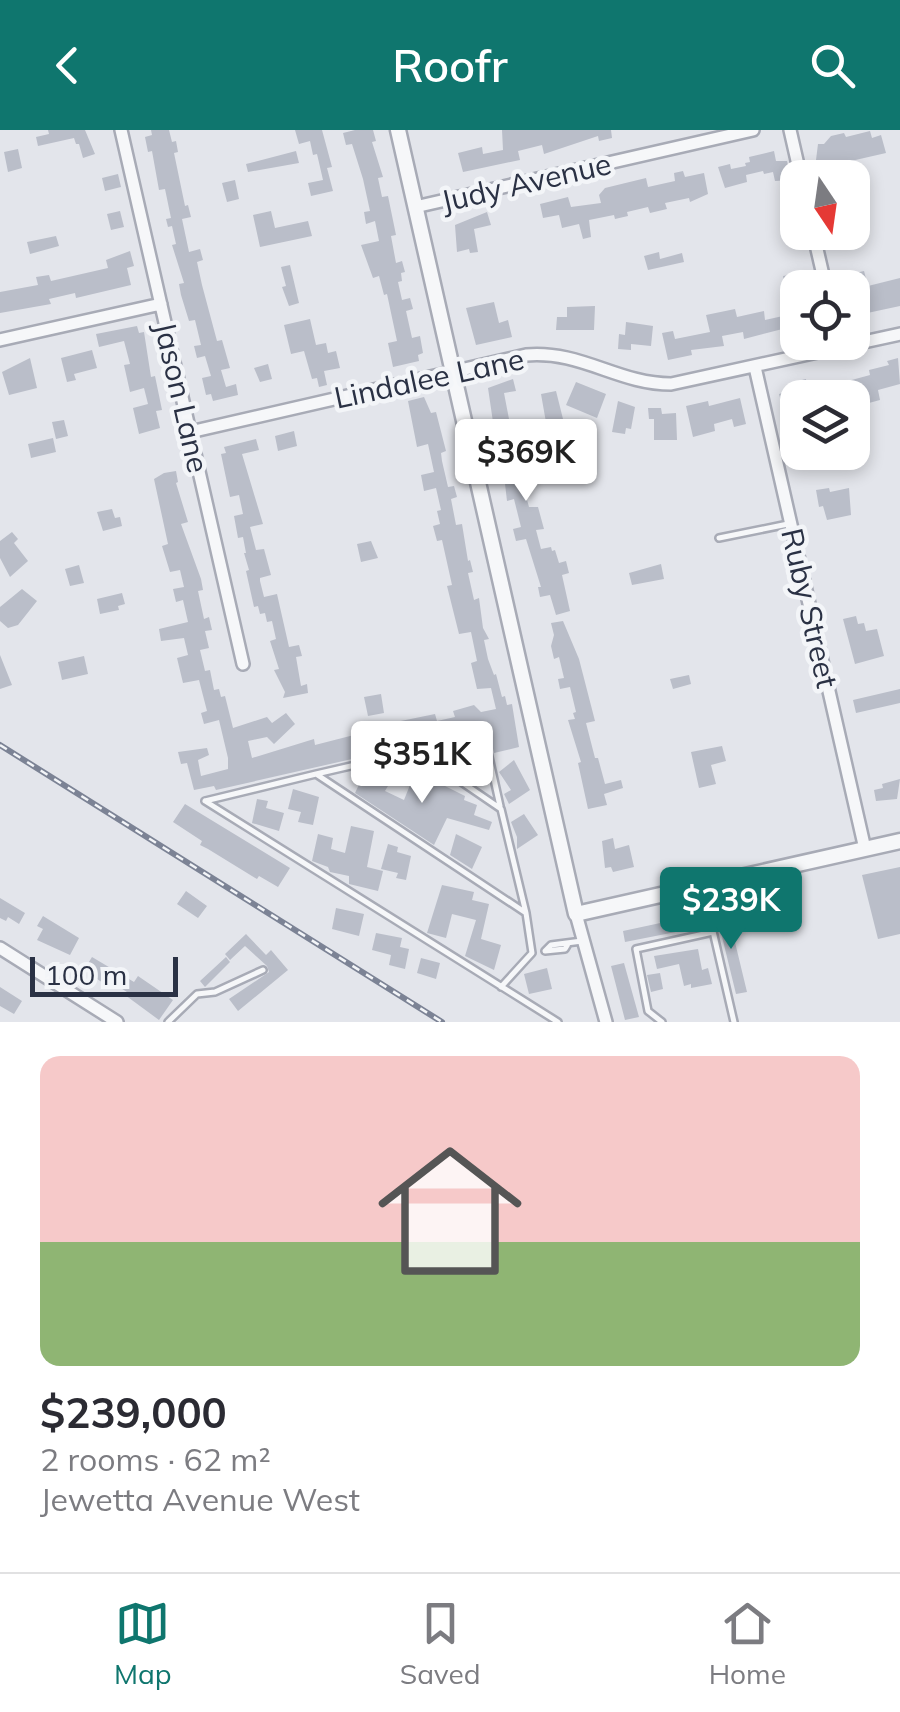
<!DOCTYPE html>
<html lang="en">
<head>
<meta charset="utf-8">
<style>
  :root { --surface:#fff; --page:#f7f7f7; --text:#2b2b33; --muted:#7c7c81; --line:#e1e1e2; --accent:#0f766e }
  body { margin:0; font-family:Mulish,sans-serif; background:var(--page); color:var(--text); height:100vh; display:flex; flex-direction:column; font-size:38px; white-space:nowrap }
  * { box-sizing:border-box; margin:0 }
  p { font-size:32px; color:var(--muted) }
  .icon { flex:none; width:55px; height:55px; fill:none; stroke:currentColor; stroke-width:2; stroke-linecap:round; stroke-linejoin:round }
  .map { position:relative; height:892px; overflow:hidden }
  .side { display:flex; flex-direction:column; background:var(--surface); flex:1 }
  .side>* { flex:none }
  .needle { width:65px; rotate:167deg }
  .controls { position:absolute; left:780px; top:30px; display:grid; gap:20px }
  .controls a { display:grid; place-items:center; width:90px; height:90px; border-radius:20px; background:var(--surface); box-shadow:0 5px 15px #0003; font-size:50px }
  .scale { position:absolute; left:30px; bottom:25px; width:148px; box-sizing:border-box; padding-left:10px; border:5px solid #2a3144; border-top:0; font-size:28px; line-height:35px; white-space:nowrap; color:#2a3144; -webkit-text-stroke:8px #f3f5f8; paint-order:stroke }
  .price { position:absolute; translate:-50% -85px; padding:0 22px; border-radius:10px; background:#fff; color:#222; font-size:32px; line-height:65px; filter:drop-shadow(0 2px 5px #0008) }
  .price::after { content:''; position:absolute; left:50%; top:60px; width:30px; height:22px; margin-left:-15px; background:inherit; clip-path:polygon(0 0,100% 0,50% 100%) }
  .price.selected { background:var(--accent); color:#fff }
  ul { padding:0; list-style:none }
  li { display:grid; align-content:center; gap:20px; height:530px; padding:0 40px }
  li+li { border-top:2px solid var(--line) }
  li span { display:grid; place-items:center; height:310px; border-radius:20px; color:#555 }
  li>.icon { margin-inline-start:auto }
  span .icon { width:180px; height:180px; fill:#fffc; stroke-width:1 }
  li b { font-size:42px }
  header { display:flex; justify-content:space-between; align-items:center; height:130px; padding:0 40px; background:var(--accent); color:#fff; font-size:45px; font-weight:600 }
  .menu { display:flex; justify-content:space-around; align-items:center; height:140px; border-top:2px solid var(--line); background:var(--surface); font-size:28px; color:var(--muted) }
  .menu a { display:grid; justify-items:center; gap:5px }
  .menu .selected { color:var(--accent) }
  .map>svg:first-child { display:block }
</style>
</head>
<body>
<header><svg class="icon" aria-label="back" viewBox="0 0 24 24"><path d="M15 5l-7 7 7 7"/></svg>Roofr<svg class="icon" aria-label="search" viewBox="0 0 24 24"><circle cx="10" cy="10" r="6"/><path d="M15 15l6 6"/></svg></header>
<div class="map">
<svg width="900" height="892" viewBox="0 0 900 892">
  <rect width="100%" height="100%" fill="#e3e5eb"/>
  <path fill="#babec9" d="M48 0H85L95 24 83 28 79 14H76L74 8 38 16 36 7 49 4Z
    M151 0H169L172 12 176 11 178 22 174 23 185 76 188 75 191 87 182 89 189 122 200 119 203 130 197 132 202 155 217 211 222 210 230 238 221 240 226 257 236 254 238 265 213 271 211 264 206 265 202 248 211 246 205 226 197 228 194 216 201 215 195 190 189 191 181 165 179 154 184 153 172 115 176 114 172 96 168 97 166 89 171 88 165 59 159 60 152 21 148 22 145 7 152 5Z
    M295 0H322L332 37 327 38 333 61 311 66 308 53 323 50 317 24 313 25 310 11 299 14Z
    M355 0H373L376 11 372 12 383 47 378 48 382 67 388 66 396 105 391 106 396 133 402 131 405 142 401 143 402 151 398 152 402 170 410 168 413 179 406 181 412 208 420 206 423 223 418 225 419 231 393 237 388 213 397 211 387 164 384 165 379 146 373 148 361 115 379 111 375 91 366 94 364 82 370 81 363 49 352 14 346 15 343 3Z
    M502 0H611L612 8 599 11 598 6 544 24 542 15 518 21 520 30 463 42 458 23 482 17 483 24 503 20Z
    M870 1 872 8 881 5 886 23 851 31 853 40 822 44 816 30 818 14H824L831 6 844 3 846 7Z
    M18 19 22 38 8 42 4 22Z
    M296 21 299 33 248 42 246 34Z
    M774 21 776 31H787L792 50 775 51 773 42 764 44 763 41 746 45 747 52 725 58 718 37 730 34 731 39 746 36 745 33 750 32 749 27Z
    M683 41 685 47 704 43 708 64 690 72 689 68 665 73 667 79 650 83 648 77 627 82 628 86 615 89 614 85 589 90 591 107 583 109 579 94 562 98 559 85 543 88 540 74 568 67 571 77 601 73 599 65 605 58 646 48 648 57 675 51 674 43Z
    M118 44 121 57 105 61 102 48Z
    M235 50 239 69 227 72 222 53Z
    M120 81 124 97 111 100 107 84Z
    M271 81 275 98 308 91 312 106 260 117 253 85Z
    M487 82 491 95 474 99 478 122 470 123 469 119 457 122 455 95Z
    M56 106 59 116 30 124 27 112Z
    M130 121 134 136 127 138 131 155 76 168 75 163 49 169 51 174 0 183V162L38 155 36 147 49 145 51 151 108 138 106 130Z
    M659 122 660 129 682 123 684 132 648 140 644 126Z
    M290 135 299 173 289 176 282 157 286 156 281 137Z
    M864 141 868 156 900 148V176L858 185 851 144Z
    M806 142 810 158H798V195L744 209 743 202 722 206 724 216 691 220 692 225 668 230 662 203 673 201 675 209 710 202 706 185 735 179 737 187 764 181 765 190 783 186 781 178 789 176 783 146Z
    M494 172 499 193 508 190 512 207 476 215 466 178Z
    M595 176 594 200H556L557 187H567V177Z
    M310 189 316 215 326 213 328 223 336 221 340 238 324 241 327 255 319 257 317 248 312 249 304 221 291 224 284 195Z
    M626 192 653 196 651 216 631 214V220L618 219 619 204 625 205Z
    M137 196 139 203 144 202 151 247 155 246 162 280 156 281 160 298 139 304 133 278 148 274 144 258 130 262 124 235 130 234 124 211 99 217 96 204Z
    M92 220 97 238 74 244 76 250 67 252 61 228Z
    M30 228 37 258 9 265 2 242Z
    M898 228 900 254 878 260 880 270 854 277 848 251 870 245 869 240 889 235 887 231Z
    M268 234 272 249 260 252 254 238Z
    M513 249 516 261 504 263 514 315 509 316 512 334 526 332 529 347 521 348 529 377H538L544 399 536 400 541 419 551 417 552 421 555 420 559 433 566 431 569 443 562 445 570 481 556 485 550 465 540 467 538 457H541L526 409 516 411 513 399 521 397 514 369 507 371 502 328H498L491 301 493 292 488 258Z
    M806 249 808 268H798V277L784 282 779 264 790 261 789 258 795 256 794 252Z
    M576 252 606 264 597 288 566 275Z
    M556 261 564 293 547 298 541 264Z
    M424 267 431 283 436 282 446 321 441 323 442 331 448 357 454 356 457 367 451 369 456 395 462 394 468 431 470 430 473 442 468 443 474 470 479 468 483 498 489 509 484 510 488 529 494 545 496 544 502 567 505 566 507 575 512 574 519 617 494 623 488 598 216 660 214 656 194 660 187 633 181 634 178 622 207 618 209 625 198 630 201 646 228 639V628L219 590 204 594 201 583 207 581 199 550 183 553 177 528 188 525 184 508 161 511 159 499 188 492 183 470 176 472 173 459 184 457 180 440 170 442 162 416 168 414 154 349 164 343 176 341 178 352 176 353 188 392 181 394 201 449 203 460 198 461 204 489 209 487 212 500 205 501 209 518 200 520 205 541 210 540 214 560 219 559 221 567 225 566 233 598 267 587 272 593 286 583 295 594 274 614 267 607 248 611 252 628 314 609 315 615 354 605 376 602 377 606 393 602 391 593 435 584 437 591 455 587 453 581 474 575 481 582 496 579 491 558 477 559 471 533 477 531 471 502 459 504 447 456 452 455 442 410 437 411 433 396 440 394 437 381 441 380 436 358 424 361 421 345 434 342 428 314 417 317 408 271Z
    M740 268 746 294 734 297 732 289 714 294 715 301 693 307 686 276 708 271 709 276Z
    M618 271 635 277 631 299 626 298 625 304 612 302Z
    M648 278H661L662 284 676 283 677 310H654V289H649Z
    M64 290 68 306 56 309 52 292Z
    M294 301 297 316 278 321 275 306Z
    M53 308 56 322 31 328 28 314Z
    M256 309 259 320 242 324 263 394 250 397 256 420 264 419 271 445 260 448V451L264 467 277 464 289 517 299 515 302 526 296 527 301 556 307 554 308 563 283 568 285 562 274 540 279 539 270 511 276 509 272 491 267 492 265 483 260 484 258 476 254 477 246 441 249 440 244 423H246L243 407 238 408 234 386 243 384 239 365 230 367 221 324 226 323 224 317Z
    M829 358 830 362 849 358 851 385 827 390 823 376 819 377 816 360Z
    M112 379 115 388 120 387 122 396 103 401 97 382Z
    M12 402 18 409 14 413 28 431 10 447 0 428V411Z
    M371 411 378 428 361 432 357 414Z
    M661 434 664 449 632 455 629 443Z
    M79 435 84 453 70 456 65 439Z
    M22 459 37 471 18 495 8 498 0 491V477Z
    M122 463 125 474 118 476 119 480 100 484 97 469Z
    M856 486 858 494 864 493 866 501 877 499 884 526 855 534 843 489Z
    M563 491 579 529 595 591 586 593 595 628H598L605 654 621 650 623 658 604 664 607 675 588 679 578 633 581 632 568 590 575 589 573 583 576 582 570 557 560 559 558 549 564 548 559 527 554 529 551 516 554 505 551 493Z
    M0 525 12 555 0 559Z
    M84 526 88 544 62 550 58 532Z
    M689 545 691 554 673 559 670 549Z
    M900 559V573L856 583 853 570Z
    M381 564 384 583 368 586 364 567Z
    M722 616 726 631 711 635 716 654 699 658 691 622Z
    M514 630 530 660 509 674 504 664 511 660 499 642Z
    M416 640 426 644 424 649 445 656 465 666 464 670 477 675 474 685 492 692 489 700 447 688 434 715 355 663 365 642 388 656 385 661 404 670Z
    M900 649 897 669 876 671 874 660 883 658 882 654Z
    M293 659 319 667 313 695 298 692 301 682 288 679Z
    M257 669 268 671 266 678 284 683 279 701 252 693Z
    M185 674 290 738 278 757 259 746 257 749 208 719 200 715 202 711 173 692Z
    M524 684 538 705 517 719V707L511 692Z
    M351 696 374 701 367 737 383 741 378 761 349 754V746L330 742 328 737 312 731 318 704 333 708 331 719 345 723Z
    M456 704 482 717 472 739 450 725Z
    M613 708 615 719 629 715 634 737 613 742 611 737 605 738 602 711Z
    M388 714 398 717 397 722 411 726 406 750 396 748 398 743 381 739Z
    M900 737V804L878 809 862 745Z
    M442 755 474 762 472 770 489 774 481 809 501 815 494 840 465 826 476 790 452 784 446 808 427 803Z
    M186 761 207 776 198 788 177 774Z
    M0 768 25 783 19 794 8 787 6 791 0 788Z
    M336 778 364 784 359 806 332 799Z
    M727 779 747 862 736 864 716 782Z
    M43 786 79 808 70 825 37 810 43 799 37 796Z
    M693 786 696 798 625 812 623 801Z
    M376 803 402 808 400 817 409 819 405 839 389 835 391 825 372 820Z
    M246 804 266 825 271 820 288 840 238 881 229 869 269 842 267 836 245 816 230 830 225 824Z
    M698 819 702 840 708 838 712 854 691 858V854L684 856 679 834 657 839 654 826Z
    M92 827 134 852 138 846 173 870 159 890 125 865 127 862 105 848 103 853 84 840Z
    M226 827 230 832 205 857 200 851Z
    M421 828 440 833 436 849 417 843Z
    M624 833 639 887 625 890 611 836Z
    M547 838 552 859 529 864 524 844Z
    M660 843 663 859 651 862 647 845Z
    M0 857 22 871 14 884 0 876Z"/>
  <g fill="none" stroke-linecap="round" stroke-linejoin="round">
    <g stroke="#a8abb6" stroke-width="10">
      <path id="service" d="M719 408 788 394
        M416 621 485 609 500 676
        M316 644 416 621 501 679 526 783
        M205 671 316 644 526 783 532 823 501 857
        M205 671 558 892
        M703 758 734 892
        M568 814 565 819 545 821 551 815 582 811
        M168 892 197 864 215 862 263 840
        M662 892 648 881 636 819 713 802"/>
    </g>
    <g stroke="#a8abb6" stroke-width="16">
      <path id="minor" d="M121 0 243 534
        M790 0 801 48
        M415 77 753 0
        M813 102 826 158
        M0 210 161 174
        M755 237 865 719
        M190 302 526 225C581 220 618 254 671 254L900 204
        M576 784 606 892
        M0 818 117 892"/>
    </g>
    <g stroke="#a8abb6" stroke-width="19">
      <path id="tertiary" d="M398 0 576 784 900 711"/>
    </g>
    <use href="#service" stroke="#f6f7f9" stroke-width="5"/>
    <use href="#minor" stroke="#f6f7f9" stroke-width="11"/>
    <use href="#tertiary" stroke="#f6f7f9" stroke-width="14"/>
    <g stroke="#7c8395" stroke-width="6">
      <path id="rail" d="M0 615 442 892"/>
    </g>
    <use href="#rail" stroke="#f3f5f8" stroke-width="2.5" stroke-dasharray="8" stroke-linecap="butt"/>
  </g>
  <g text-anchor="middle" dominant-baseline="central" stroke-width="9" stroke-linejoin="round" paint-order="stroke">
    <g font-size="30" fill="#2a3144" stroke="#f3f5f8">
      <text transform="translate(526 52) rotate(-13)">Judy Avenue</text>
      <text transform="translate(429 248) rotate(-12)">Lindalee Lane</text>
      <text transform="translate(182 267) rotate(77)">Jason Lane</text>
      <text transform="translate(810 478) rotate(77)">Ruby Street</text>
    </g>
  </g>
</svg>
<div class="controls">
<a><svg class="needle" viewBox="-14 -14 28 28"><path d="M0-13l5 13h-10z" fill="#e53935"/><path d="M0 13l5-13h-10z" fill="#7c7c81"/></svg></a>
<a><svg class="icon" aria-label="locate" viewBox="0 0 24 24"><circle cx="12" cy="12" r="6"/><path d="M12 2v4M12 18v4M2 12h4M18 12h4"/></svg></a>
<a><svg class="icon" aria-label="layers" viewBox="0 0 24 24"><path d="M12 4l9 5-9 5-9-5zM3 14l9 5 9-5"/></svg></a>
</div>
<div class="scale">100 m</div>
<b class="price" style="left:526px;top:374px">$369K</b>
<b class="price" style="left:422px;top:676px">$351K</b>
<b class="price selected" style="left:731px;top:822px">$239K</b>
</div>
<section class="side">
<ul>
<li><span style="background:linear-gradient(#f6c9c9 60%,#8fb573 0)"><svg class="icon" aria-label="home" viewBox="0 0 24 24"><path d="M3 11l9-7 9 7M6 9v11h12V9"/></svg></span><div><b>$239,000</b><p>2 rooms · 62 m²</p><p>Jewetta Avenue West</p></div></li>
</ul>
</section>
<nav class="menu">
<a class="selected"><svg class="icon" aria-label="map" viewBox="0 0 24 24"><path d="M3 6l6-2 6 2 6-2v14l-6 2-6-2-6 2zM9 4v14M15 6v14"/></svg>Map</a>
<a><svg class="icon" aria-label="saved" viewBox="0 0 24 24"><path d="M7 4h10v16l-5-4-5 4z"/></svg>Saved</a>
<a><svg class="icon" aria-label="home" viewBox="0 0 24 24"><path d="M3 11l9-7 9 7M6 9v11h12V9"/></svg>Home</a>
</nav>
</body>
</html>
